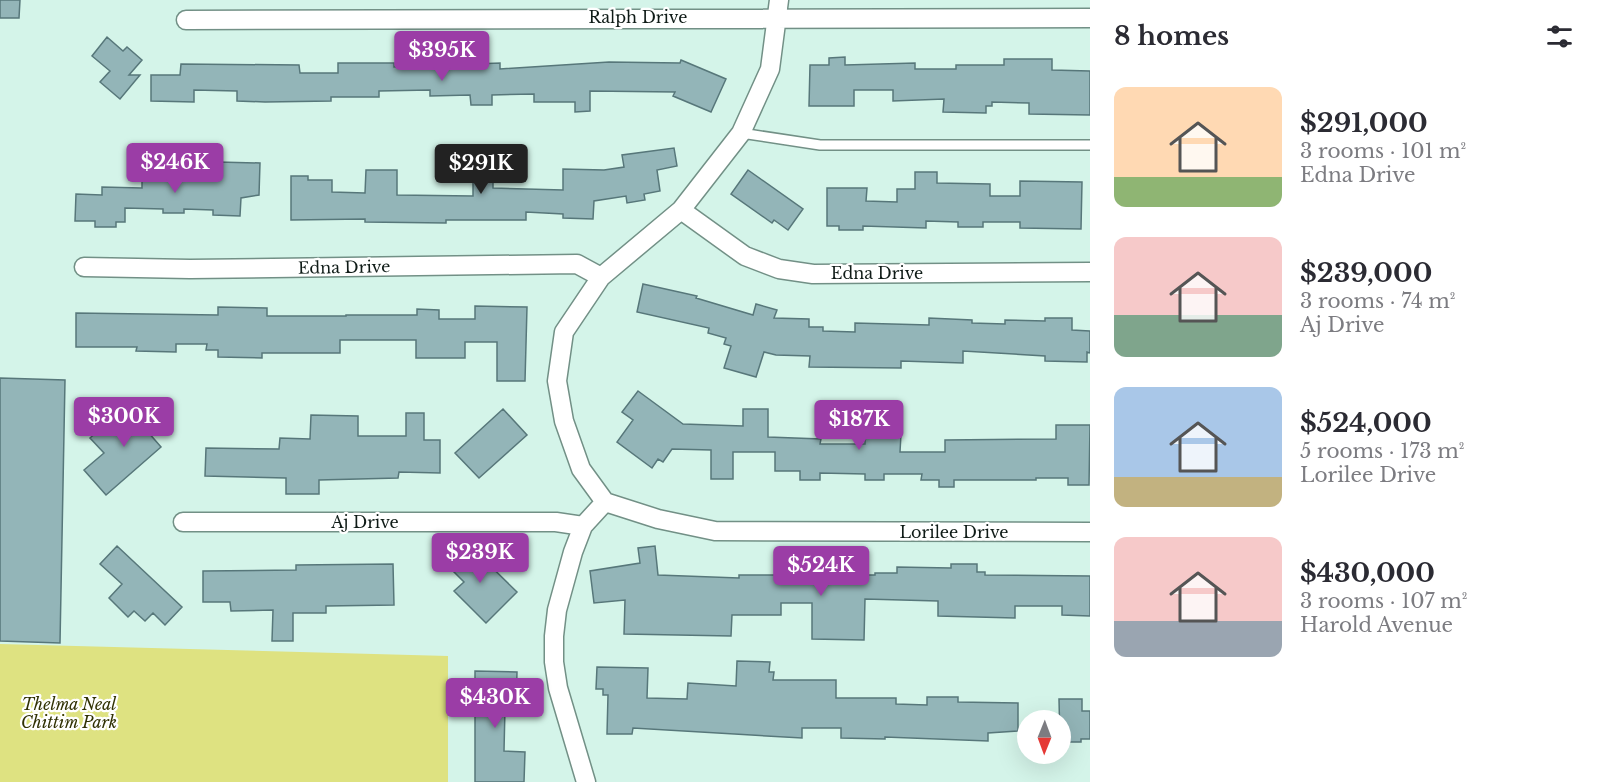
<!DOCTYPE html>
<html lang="en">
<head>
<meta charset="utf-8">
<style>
  :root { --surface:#fff; --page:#f2f2f3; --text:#2b2b33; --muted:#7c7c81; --accent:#9b3da6 }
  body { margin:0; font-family:"Libre Baskerville",serif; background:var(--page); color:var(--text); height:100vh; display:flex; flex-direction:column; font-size:22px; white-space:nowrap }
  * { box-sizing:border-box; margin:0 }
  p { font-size:20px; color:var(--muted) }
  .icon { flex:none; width:33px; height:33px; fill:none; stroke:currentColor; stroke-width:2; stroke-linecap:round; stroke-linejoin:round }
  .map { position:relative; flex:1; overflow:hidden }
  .sheet { display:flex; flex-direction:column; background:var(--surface); width:510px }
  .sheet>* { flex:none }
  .needle { width:39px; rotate:181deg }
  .buttons { position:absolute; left:1017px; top:710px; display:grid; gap:12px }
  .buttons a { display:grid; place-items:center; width:54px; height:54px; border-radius:50%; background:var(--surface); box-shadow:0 6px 24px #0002; font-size:30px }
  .price { position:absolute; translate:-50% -51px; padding:0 14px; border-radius:6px; background:var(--accent); color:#fff; font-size:20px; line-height:39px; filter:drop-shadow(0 2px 3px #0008) }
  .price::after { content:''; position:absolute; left:50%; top:36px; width:18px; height:14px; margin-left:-9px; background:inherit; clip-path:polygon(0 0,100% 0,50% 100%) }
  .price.on { background:#222; color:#fff }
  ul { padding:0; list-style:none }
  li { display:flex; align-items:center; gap:18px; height:150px; padding:0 24px }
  li span { display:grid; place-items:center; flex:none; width:168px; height:120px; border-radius:12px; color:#555 }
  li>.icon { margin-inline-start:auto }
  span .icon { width:72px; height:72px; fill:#fffc; stroke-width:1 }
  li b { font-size:26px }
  h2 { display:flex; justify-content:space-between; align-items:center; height:72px; padding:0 24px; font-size:26px }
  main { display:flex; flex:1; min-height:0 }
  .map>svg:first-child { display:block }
</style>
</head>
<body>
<main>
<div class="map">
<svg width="1090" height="782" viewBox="0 0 1090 782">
  <rect width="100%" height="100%" fill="#d4f4e9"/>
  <path fill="#dee281" d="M0 644 448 656V782H0Z"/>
  <path fill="#93b5b8" stroke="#57777a" stroke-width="1.5" d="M0 0H20L19 18H0Z
    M107 37 123 51 127 47 142 60 129 75H140L120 99 100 82 110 71 92 56Z
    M845 57V65L915 63V69H956V65H1004V59H1052V70L1090 71V115L1029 114V103L992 102V106H986V113L943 112 944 99 893 101V90H854V106H809L810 65H829V58Z
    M681 60 726 79 711 112 673 96 675 92 590 91V111L575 112V102H534V94L492 95V105H471L470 95 430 96V90L379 91V97H331V101L265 102 237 101V91L194 90V102L151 101V75H180L181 64 299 65 300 73H338V63H394V67L500 63V69L609 62 680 63Z
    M674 148 677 166 657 170 660 191 644 194 645 200 627 203 626 196 594 201 593 219 563 218V214L526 212V220H446V223L365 222V219L291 220V176H308V180H332V192L365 193 366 170H397V195L473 196V170H493V188L563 190V169L604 170 624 167 622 155Z
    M218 162 260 163 259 195 241 198 240 216 213 215V210L184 209V213H163V209L125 208V222H116V227H95V221H75L76 194 102 195V187L142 188V181H164L165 170 218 171Z
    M748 170 803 209 788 230 774 220 772 223 731 194Z
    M915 172H937V183L990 184V196H1020V181L1082 182 1081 229 1020 228V222H983V227H958V222L926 221V228L863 226V230H839V226H827V188H867L866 201 897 202V189H915Z
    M643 284 697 296 696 298 753 315 756 304 777 310 774 318 809 319V327H823V331L855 332V323L929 325V318L972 320V323L1005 324V320L1045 321V318H1072V330L1090 331V353L1087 352V362L1045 361V356L963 351V363L901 361V368L809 367 810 356 776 355 764 352 756 377 724 368 731 346 724 344 726 338 708 333 709 328 637 312Z
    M475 306 527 307 525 381H497V342H465V358H416V340H340V353H262V358L218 357V350H206L207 344H176V352L136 351 137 347H76V313L218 315V307L267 308V316H346V315H417V309L439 310V319H475Z
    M0 378 65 380 60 643 0 641Z
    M638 391 683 424 743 426V409H768V437L821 439 820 444H865V433L901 434 900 452H945V440L1056 439V425H1090L1089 485H1068V478H1036V480H954V487H939V480H921L922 474H884V480H865V474L820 473V480H800V471H775V452H733V479H711V450L672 449 663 462 658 459 652 468 617 442 633 420 622 412Z
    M148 400 164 418 148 432 161 447 106 495 84 470 104 453 90 438 107 423 113 430Z
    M503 409 527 435 479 478 455 453Z
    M406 413H424V440H440V473L399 472 398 478 319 480V494H286V478L205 476 206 448 279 449 280 438 310 439 311 415 358 416V436H406Z
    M467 543 517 592 486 623 454 591 464 582 446 564Z
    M117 546 182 607 165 625 153 613 145 621 134 611 128 617 109 598 122 584 100 564Z
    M655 546 658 575 739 578V575H875V573H897V567L951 568V564H977V572H985V575L1090 576V616L1062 615V606H1015V618L938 616V601L865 599 864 640 812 639V603H781V615H732L731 636 624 634 625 600 594 603 590 571 640 563 638 548Z
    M393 564 394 605 326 606V613H293V641H272L273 610 231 611 230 602H203V571L296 570V565Z
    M737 661 770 662 769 672H774L773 680H836V698H896V704L927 705V697H958V702L1018 703V731L988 733V741L885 737V739L841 738V728H802V738L633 728 632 734H607L608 695H603V689H596L597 667 648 668 647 698 687 699 688 683 736 686Z
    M475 671 517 672 516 708H505L504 751 525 752 524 782H475Z
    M1059 699H1082V711H1090V739H1081V742H1060Z"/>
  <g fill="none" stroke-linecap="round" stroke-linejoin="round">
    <g stroke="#729086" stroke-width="12">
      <path id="service" d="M741 133 820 145H1090"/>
    </g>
    <g stroke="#729086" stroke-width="21">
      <path id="minor" d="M186 20 1090 18
        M681 210 745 256 779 269 813 274 1090 272
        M84 267 190 269 577 264 601 277
        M605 502 581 469 564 421 557 381 564 332 601 277 681 210 741 133 770 69 779 0
        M605 502 658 519 715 531 1090 532
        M183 522H556L583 526
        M586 782 558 688 554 662V636L557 610 573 552 583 526 605 502"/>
    </g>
    <use href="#service" stroke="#fff" stroke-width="9"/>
    <use href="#minor" stroke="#fff" stroke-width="18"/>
  </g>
  <g text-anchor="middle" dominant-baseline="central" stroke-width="4.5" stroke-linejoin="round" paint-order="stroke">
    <g font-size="16" fill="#0f1b17" stroke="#fff">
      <text x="638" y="17">Ralph Drive</text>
      <text transform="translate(344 267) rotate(-1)">Edna Drive</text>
      <text x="877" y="273">Edna Drive</text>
      <text x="365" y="522">Aj Drive</text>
      <text x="954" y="532">Lorilee Drive</text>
    </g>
    <g font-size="16" font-style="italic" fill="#303103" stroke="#fff">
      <text x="69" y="704">Thelma Neal<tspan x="69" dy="18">Chittim Park</tspan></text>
    </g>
  </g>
</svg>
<div class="buttons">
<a><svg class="needle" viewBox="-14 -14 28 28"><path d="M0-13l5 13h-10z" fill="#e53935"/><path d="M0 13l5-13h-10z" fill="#7c7c81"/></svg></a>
</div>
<b class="price" style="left:442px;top:82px">$395K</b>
<b class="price" style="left:175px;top:194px">$246K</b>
<b class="price on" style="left:481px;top:195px">$291K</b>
<b class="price" style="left:124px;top:448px">$300K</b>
<b class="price" style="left:859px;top:451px">$187K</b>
<b class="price" style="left:480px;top:584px">$239K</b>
<b class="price" style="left:821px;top:597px">$524K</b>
<b class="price" style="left:495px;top:729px">$430K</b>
</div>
<section class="sheet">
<h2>8 homes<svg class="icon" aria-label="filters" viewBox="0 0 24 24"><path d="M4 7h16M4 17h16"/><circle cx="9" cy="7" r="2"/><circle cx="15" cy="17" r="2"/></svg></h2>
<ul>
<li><span style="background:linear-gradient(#ffd9b3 75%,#8fb573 0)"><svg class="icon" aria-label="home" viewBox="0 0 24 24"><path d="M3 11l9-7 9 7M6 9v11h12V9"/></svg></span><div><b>$291,000</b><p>3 rooms · 101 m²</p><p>Edna Drive</p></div></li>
<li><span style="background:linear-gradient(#f6c9c9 65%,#7fa58c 0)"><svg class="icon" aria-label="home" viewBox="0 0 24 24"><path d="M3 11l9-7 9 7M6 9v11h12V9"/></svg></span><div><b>$239,000</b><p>3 rooms · 74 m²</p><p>Aj Drive</p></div></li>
<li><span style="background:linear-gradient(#a9c7e8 75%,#c2b280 0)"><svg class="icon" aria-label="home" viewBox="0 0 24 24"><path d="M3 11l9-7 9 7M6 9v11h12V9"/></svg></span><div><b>$524,000</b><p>5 rooms · 173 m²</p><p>Lorilee Drive</p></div></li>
<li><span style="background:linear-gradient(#f6c9c9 70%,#9aa5b1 0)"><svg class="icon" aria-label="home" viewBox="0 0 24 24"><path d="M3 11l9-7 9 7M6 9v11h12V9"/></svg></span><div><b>$430,000</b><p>3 rooms · 107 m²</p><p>Harold Avenue</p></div></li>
</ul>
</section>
</main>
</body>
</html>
